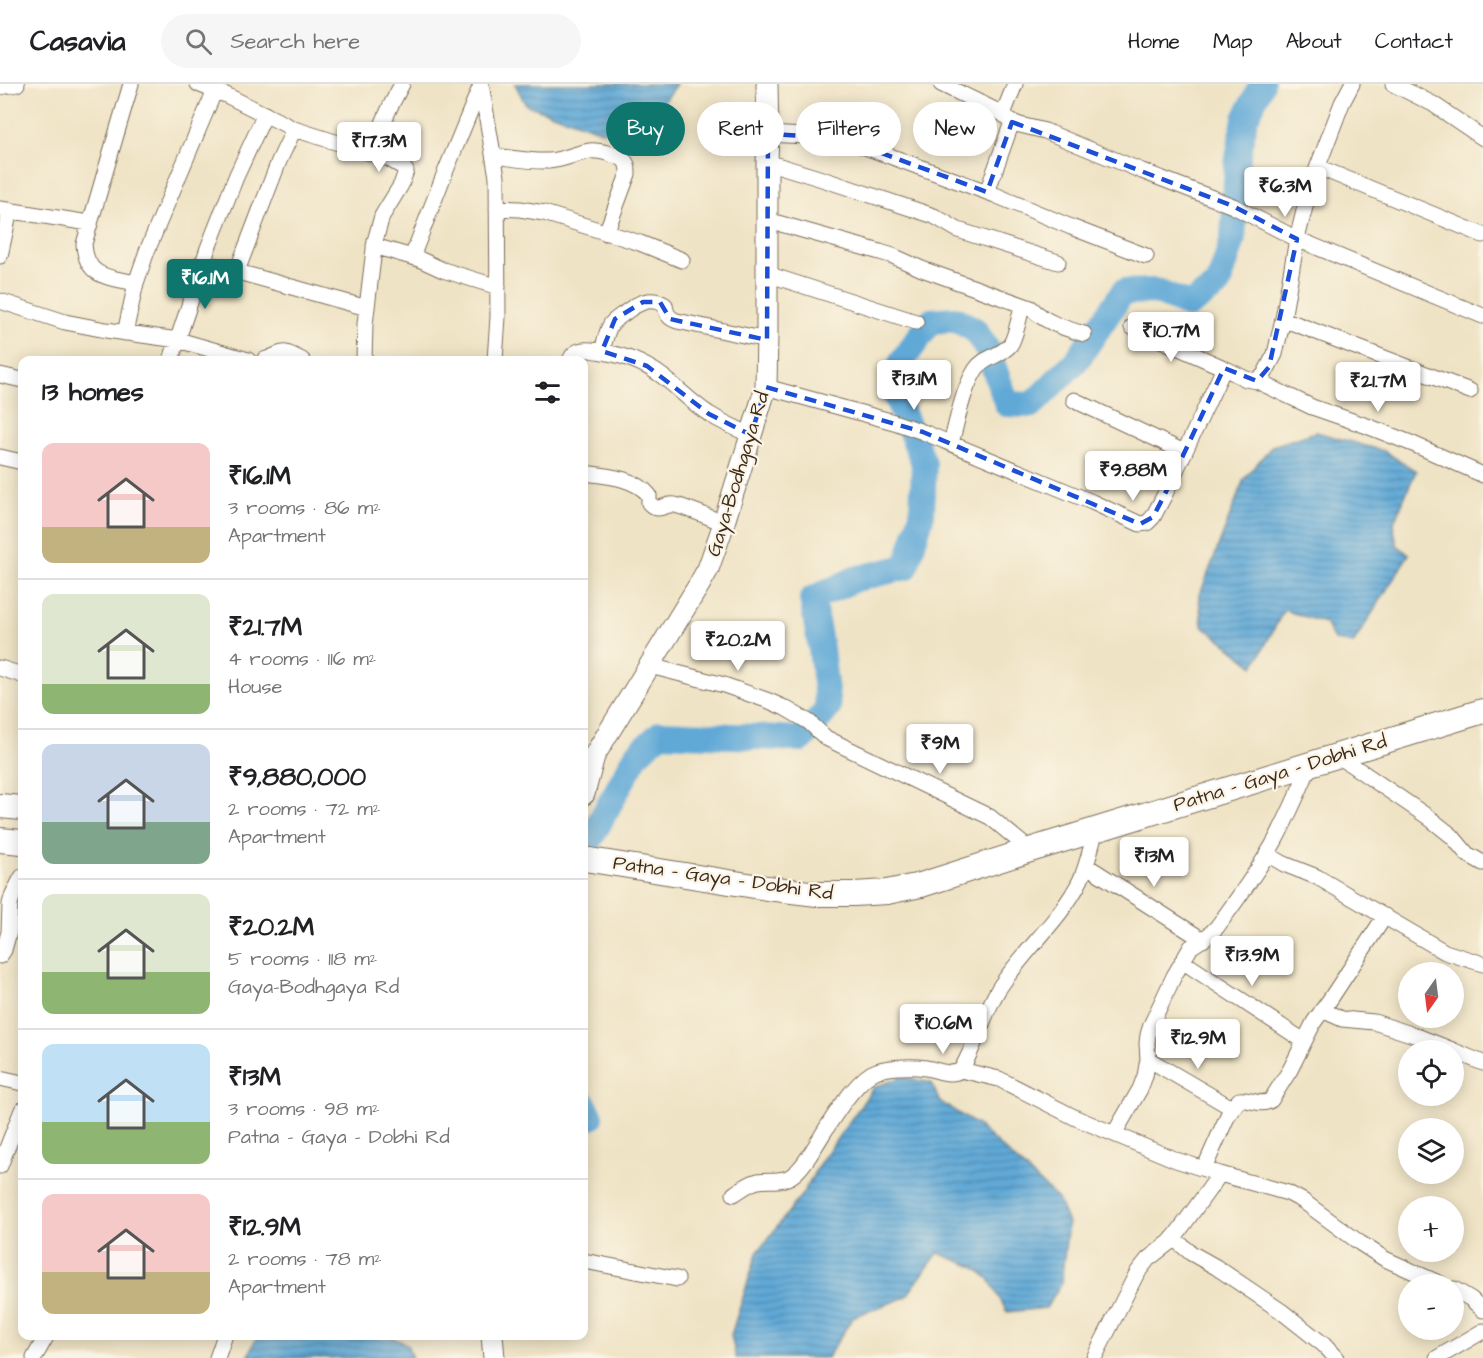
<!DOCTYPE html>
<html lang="en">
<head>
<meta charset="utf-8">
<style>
  :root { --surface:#fff; --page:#f6f6f6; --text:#202124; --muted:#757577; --line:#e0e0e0; --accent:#0f766e }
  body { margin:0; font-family:"Architects Daughter",sans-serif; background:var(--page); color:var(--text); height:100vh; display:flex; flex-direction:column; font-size:22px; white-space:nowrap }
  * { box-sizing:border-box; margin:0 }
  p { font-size:20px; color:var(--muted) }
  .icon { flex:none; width:33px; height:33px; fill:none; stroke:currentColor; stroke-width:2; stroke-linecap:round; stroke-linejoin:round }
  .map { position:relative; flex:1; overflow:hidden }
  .side { position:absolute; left:18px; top:272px; width:570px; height:984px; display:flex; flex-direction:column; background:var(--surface); border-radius:12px; box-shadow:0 3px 15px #0003 }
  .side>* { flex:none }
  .hud { position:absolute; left:606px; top:18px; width:570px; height:54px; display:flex; gap:12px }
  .needle { width:39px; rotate:194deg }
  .fabs { position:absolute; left:1398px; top:878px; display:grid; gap:12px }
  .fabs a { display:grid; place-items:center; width:66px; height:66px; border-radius:50%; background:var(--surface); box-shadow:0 3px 15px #0003; font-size:30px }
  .price { position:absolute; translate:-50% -51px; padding:0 14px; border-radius:6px; background:#fff; color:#222; font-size:20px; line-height:39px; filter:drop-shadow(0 2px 3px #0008) }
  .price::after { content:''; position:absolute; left:50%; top:36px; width:18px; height:14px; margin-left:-9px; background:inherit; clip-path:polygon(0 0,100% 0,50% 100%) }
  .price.active { background:var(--accent); color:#fff }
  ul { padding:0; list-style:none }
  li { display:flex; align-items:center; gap:18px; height:150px; padding:0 24px }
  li+li { border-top:2px solid var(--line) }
  li span { display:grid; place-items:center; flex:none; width:168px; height:120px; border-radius:12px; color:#555 }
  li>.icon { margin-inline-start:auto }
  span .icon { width:72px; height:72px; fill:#fffc; stroke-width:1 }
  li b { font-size:26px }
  h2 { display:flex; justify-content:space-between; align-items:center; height:72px; padding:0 24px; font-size:26px }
  .tag { padding:0 21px; border-radius:27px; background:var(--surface); box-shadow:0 3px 15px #0003; font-size:21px; line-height:54px }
  .tag.active { background:var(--accent); color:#fff }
  header { display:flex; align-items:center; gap:36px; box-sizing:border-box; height:84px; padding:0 30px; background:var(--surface); border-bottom:2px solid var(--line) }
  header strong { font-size:28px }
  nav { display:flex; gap:33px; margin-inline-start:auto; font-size:21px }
  .search { width:420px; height:54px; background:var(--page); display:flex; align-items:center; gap:15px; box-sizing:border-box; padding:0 21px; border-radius:33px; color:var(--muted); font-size:22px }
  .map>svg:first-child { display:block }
</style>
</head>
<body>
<header>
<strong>Casavia</strong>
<div class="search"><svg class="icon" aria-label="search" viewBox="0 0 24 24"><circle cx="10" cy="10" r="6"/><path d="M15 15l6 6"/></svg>Search here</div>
<nav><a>Home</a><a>Map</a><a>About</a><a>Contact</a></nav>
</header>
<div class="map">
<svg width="1483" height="1274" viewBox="0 0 1483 1274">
  <defs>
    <pattern id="water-rules" width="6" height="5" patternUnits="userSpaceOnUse" patternTransform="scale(1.5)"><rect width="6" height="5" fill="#60a9d7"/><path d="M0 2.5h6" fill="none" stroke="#508aae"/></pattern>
  </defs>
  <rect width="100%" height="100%" fill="#fcf5e5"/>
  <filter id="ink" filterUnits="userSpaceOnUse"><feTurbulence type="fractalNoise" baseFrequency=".0167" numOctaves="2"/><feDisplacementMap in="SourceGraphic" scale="12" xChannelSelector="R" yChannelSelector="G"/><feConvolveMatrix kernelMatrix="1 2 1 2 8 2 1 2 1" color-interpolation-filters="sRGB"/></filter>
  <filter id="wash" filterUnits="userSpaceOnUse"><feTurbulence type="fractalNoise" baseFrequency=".008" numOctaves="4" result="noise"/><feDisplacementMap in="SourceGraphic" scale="24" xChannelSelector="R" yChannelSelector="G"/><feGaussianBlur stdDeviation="1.35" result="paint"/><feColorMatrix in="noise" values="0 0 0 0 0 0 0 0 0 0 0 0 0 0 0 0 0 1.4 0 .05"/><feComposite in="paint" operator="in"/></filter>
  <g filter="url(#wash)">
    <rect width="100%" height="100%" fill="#efe3c5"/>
    <path fill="url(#water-rules)" stroke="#4e6a7a" stroke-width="1.5" d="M515 0H676L649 39 602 47 526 21Z
      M1316 348 1384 367 1416 387 1393 440 1397 461 1409 470 1353 560 1334 556 1325 539 1284 526 1254 582 1202 541 1199 513 1244 395 1272 362Z
      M902 993 932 999 939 1017 977 1041 1058 1115 1068 1139 1061 1200 1046 1224 1007 1228 989 1195 974 1183 938 1169 906 1213 853 1233 827 1274H736L731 1251 757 1169 803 1109 820 1079 874 1003Z
      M257 1251H387L407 1260 412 1274H248Z"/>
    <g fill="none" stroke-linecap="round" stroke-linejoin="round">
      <path stroke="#60a9d7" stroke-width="26" d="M587 761 637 670 661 649 802 655 828 624 821 565 812 515 855 495 906 483 922 430 924 379 892 303 902 277 931 237 955 235 975 246 988 267 1007 320 1032 321 1077 276 1123 208 1155 207 1189 221 1218 201 1233 155 1237 79 1245 35 1262 0
        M584 1020 591 1033"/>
    </g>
  </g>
  <g filter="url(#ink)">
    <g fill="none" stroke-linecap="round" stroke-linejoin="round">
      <g stroke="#7a6b58" stroke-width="17">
        <path id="street" d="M131 0 84 160C86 194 108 193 136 199
          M198 0 226 11 294 45 389 75 403 83 406 87 401 101 382 132 375 157 365 240 364 276
          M481 0 497 93 498 233 495 276
          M941 0 1003 30 1012 38 1020 41 1045 47 1142 87 1233 122 1297 155 1483 232
          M1393 0 1433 20 1483 54
          M0 3 17 0
          M1003 30 1015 0
          M768 50 841 54 995 111 1071 143 1146 172
          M370 69 390 23 402 0
          M494 72C512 74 532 78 549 77 564 76 576 69 590 67 597 66 620 71 625 77 628 81 628 85 628 90L606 149
          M767 78 822 95 934 132 958 146 1058 178
          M1318 83 1483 151
          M987 108 1012 38
          M497 124 520 125 544 129 640 159 682 176
          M0 125 89 139
          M767 136 880 168 893 172 922 185 1031 224C1046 239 1064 244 1084 250
          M374 162 419 175 443 186 498 203
          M0 172 10 126
          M412 173 444 91 481 1
          M202 178 367 224
          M237 187 279 77 294 45
          M767 190 916 238
          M0 217 65 238 106 246 178 256 248 276
          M1283 235 1470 307
          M1132 243 1224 284
          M125 249 136 199 147 167 215 6
          M602 267C605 258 606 248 611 240 615 235 621 232 626 228 638 219 650 212 665 221 666 229 668 234 677 237L767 256
          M171 276 208 164 236 93 265 30
          M264 276C286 269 278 264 302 276
          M570 276C575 264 586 265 597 267 620 270 643 278 662 292 678 304 692 319 709 330 722 338 737 345 751 351
          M0 291 22 296
          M1257 297 1312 323 1367 342 1413 360 1483 391
          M766 303 894 338 923 348 1092 418 1140 440 1147 439 1153 433 1164 412 1224 284 1246 295 1257 297 1264 291 1275 270 1283 235 1297 155 1310 103 1342 19 1352 0
          M1074 316 1184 368
          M951 359C958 335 962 307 976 285 984 273 1001 272 1010 261 1015 255 1020 231 1022 222
          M0 373 22 378
          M584 389C605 392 634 393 649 411V419C660 430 664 419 675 421 691 425 708 433 724 439
          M650 582 724 601 769 617 785 624 809 638 826 654 990 733 1030 766
          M0 584 22 591
          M1337 671 1428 733 1452 752 1467 770 1483 779
          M1267 770 1284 780 1317 793 1445 868 1483 880
          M1087 782 1203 856
          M0 872 4 866 9 848 10 820 13 810 22 793
          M1182 877 1304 957
          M1322 926 1342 935 1374 938 1414 951 1452 966
          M1454 967 1483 979
          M1148 975 1232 1024
          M961 986 999 995 1076 1034 1176 1076 1220 1090 1288 1109 1303 1117 1360 1159 1385 1175 1441 1200
          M0 994 22 999
          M1114 1050 1140 1005 1145 992 1148 975 1147 959 1148 951 1151 941 1174 892 1191 863 1209 851 1217 843C1238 814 1259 786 1276 755 1289 730 1300 705 1311 679
          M0 1082 22 1026
          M1204 1085 1228 1031 1239 1016C1250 1014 1260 1023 1271 1016L1290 986 1314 938 1331 914 1385 832
          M734 1110C742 1105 749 1099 758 1097 770 1095 784 1099 794 1090 803 1083 810 1071 816 1061 829 1040 851 1002 872 989 884 982 913 982 926 984 939 986 950 993 961 986 976 961 983 931 998 906 1022 868 1062 835 1081 795 1088 779 1091 762 1096 746
          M1173 1154 1191 1169 1216 1183 1281 1227 1324 1261 1336 1274
          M584 1177 677 1195
          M1454 1205 1471 1215 1483 1226
          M34 1274 47 1251
          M217 1274 225 1251
          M1094 1274 1137 1189 1148 1175 1170 1158 1176 1151 1220 1090
          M1437 1274 1483 1247"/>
      </g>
      <g stroke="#7a6b58" stroke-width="23">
        <path id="secondary" d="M584 710 594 672 699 501 708 485 721 448 766 303 767 249V78L768 50 767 0
          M492 1251 494 1274"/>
      </g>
      <g stroke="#7a6b58" stroke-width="26">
        <path id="primary" d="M0 722 22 724
          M0 756 22 758
          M584 775 767 804 817 810H854L887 808 921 801 1030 766 1483 627"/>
      </g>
      <use href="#street" stroke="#fff" stroke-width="15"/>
      <use href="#secondary" stroke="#fff" stroke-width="21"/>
      <use href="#primary" stroke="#fff" stroke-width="24"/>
    </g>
  </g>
  <path fill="none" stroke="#1d4ed8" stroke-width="4.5" stroke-dasharray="12 8" stroke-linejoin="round" d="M1012 38 1233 122 1297 155 1269 283 1257 297 1224 284 1164 412 1153 433 1140 440 923 348 766 303 751 351 709 330 647 282 602 267 615 235 643 218H660L670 235 767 256 768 50 841 54 987 108Z"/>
  <g text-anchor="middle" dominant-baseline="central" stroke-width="4.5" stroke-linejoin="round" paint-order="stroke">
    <g font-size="20" fill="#3b2a1e" stroke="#fcf5e5">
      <text transform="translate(738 390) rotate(-73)">Gaya-Bodhgaya Rd</text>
      <text transform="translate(1280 689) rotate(-17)">Patna - Gaya - Dobhi Rd</text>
      <text transform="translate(723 794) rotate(8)">Patna - Gaya - Dobhi Rd</text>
    </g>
  </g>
</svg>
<div class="fabs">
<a><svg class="needle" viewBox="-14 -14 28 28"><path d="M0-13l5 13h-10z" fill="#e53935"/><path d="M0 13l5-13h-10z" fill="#757577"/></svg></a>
<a><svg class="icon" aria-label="locate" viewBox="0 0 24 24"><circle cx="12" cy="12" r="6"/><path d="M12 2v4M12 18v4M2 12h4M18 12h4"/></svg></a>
<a><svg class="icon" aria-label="layers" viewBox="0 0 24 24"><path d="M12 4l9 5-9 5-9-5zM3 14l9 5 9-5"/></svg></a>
<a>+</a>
<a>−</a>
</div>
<b class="price" style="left:379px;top:89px">₹17.3M</b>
<b class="price" style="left:1285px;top:134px">₹6.3M</b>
<b class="price active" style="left:205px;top:226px">₹16.1M</b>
<b class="price" style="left:1171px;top:279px">₹10.7M</b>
<b class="price" style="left:914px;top:327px">₹13.1M</b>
<b class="price" style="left:1378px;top:329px">₹21.7M</b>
<b class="price" style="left:1133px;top:418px">₹9.88M</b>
<b class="price" style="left:738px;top:588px">₹20.2M</b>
<b class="price" style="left:940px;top:691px">₹9M</b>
<b class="price" style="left:1154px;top:804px">₹13M</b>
<b class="price" style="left:1252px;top:903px">₹13.9M</b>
<b class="price" style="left:943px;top:971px">₹10.6M</b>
<b class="price" style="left:1198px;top:986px">₹12.9M</b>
<div class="hud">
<a class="tag active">Buy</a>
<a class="tag">Rent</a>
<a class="tag">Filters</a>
<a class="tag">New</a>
</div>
<section class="side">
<h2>13 homes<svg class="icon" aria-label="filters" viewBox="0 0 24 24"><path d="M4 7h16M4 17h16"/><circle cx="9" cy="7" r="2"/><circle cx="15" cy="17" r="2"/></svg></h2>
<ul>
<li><span style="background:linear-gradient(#f6c9c9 70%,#c2b280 0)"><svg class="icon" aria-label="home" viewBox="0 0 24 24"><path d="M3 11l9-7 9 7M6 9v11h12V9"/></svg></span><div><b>₹16.1M</b><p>3 rooms · 86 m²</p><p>Apartment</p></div></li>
<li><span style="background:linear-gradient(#dfe7d0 75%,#8fb573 0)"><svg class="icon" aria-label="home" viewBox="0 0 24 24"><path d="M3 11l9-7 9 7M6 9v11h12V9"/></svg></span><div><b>₹21.7M</b><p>4 rooms · 116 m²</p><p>House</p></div></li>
<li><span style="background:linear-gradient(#c9d6e8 65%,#7fa58c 0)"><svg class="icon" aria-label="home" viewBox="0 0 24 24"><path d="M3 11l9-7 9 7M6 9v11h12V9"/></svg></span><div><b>₹9,880,000</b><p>2 rooms · 72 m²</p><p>Apartment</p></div></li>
<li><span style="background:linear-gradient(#dfe7d0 65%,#8fb573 0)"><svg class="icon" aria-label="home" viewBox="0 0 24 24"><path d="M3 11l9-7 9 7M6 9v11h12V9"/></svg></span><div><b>₹20.2M</b><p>5 rooms · 118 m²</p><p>Gaya-Bodhgaya Rd</p></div></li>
<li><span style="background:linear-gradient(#bfe0f5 65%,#8fb573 0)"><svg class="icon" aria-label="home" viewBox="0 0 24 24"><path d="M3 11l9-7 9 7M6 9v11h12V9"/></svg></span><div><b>₹13M</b><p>3 rooms · 98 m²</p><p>Patna - Gaya - Dobhi Rd</p></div></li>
<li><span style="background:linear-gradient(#f6c9c9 65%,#c2b280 0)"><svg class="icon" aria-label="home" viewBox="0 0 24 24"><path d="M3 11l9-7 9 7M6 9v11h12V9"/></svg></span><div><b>₹12.9M</b><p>2 rooms · 78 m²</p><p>Apartment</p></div></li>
</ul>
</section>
</div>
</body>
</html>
